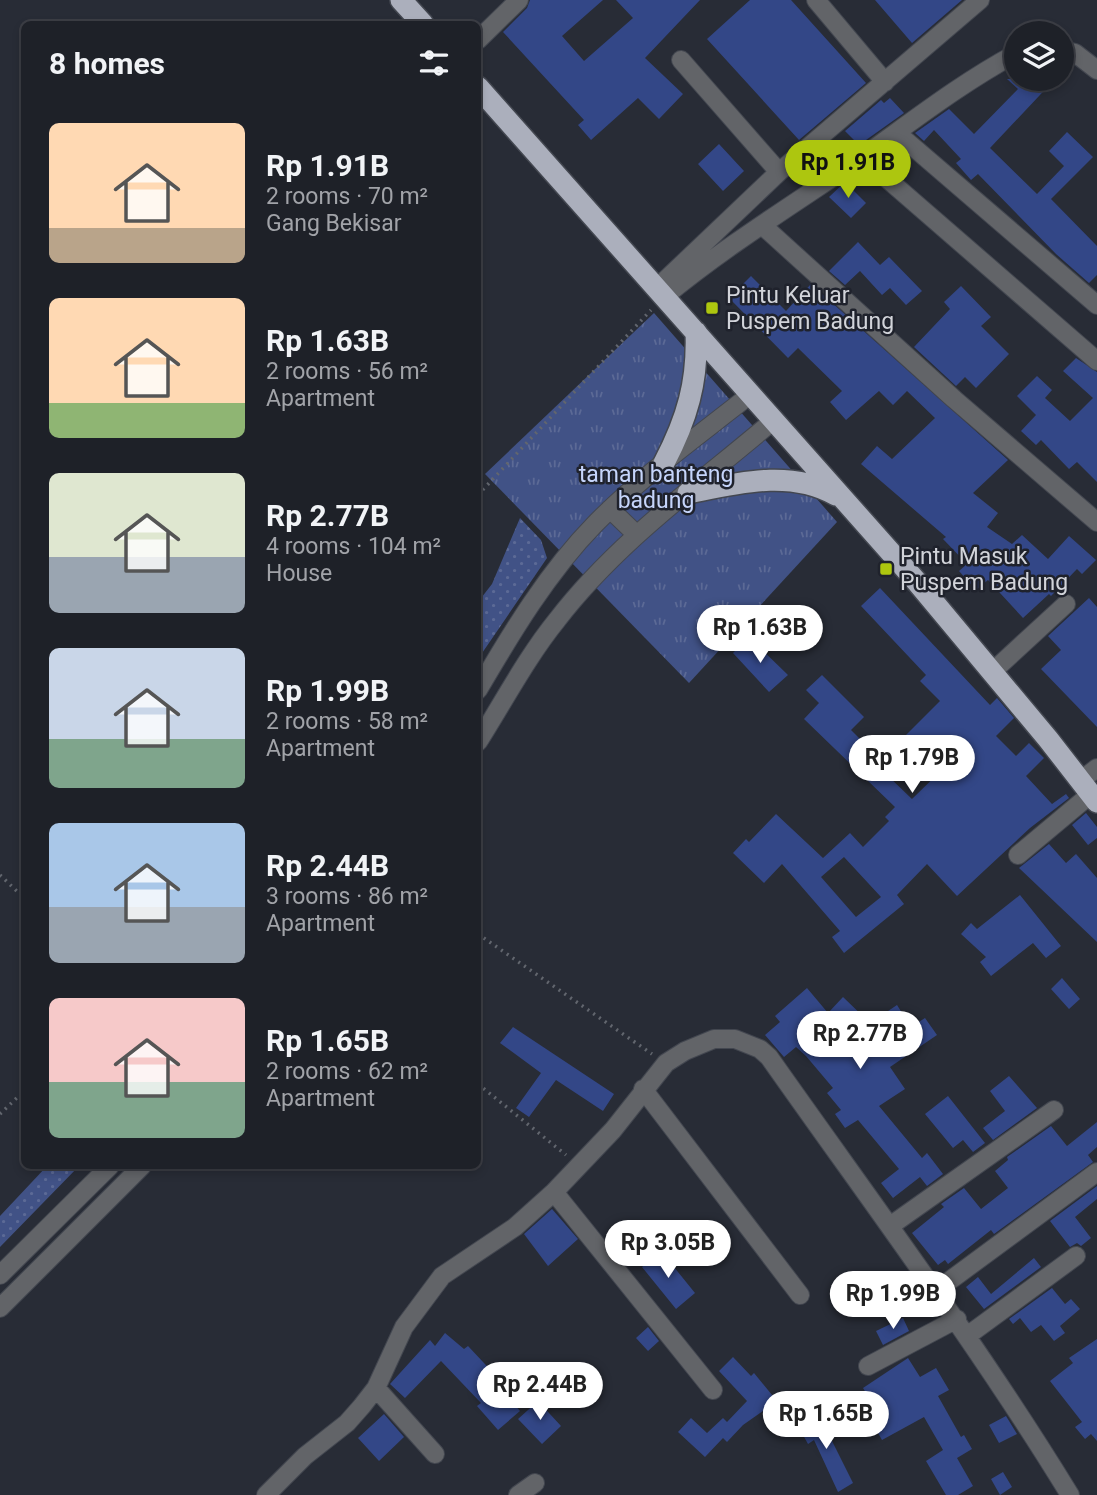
<!DOCTYPE html>
<html lang="en">
<head>
<meta charset="utf-8">
<style>
  :root { --surface:#1e2128; --page:#262930; --text:#f1f3f6; --muted:#a1a3a8; --line:#3c3e45; --accent:#adc60f }
  body { margin:0; font-family:Roboto,sans-serif; background:var(--page); color:var(--text); height:100vh; display:flex; flex-direction:column; font-size:26px; white-space:nowrap }
  * { box-sizing:border-box; margin:0 }
  p { font-size:23px; color:var(--muted) }
  .icon { flex:none; width:38px; height:38px; fill:none; stroke:currentColor; stroke-width:2; stroke-linecap:round; stroke-linejoin:round }
  .map { position:relative; flex:1; overflow:hidden }
  .details { position:absolute; left:21px; top:21px; width:460px; height:1148px; display:flex; flex-direction:column; background:var(--surface); border-radius:10px; box-shadow:0 4px 10px #0003,0 0 0 2px var(--line) }
  .details>* { flex:none }
  .fabs { position:absolute; left:1004px; top:21px; display:grid; gap:14px }
  .fabs a { display:grid; place-items:center; width:70px; height:70px; border-radius:50%; background:var(--surface); box-shadow:0 4px 10px #0003,0 0 0 2px var(--line); font-size:35px }
  .price { position:absolute; translate:-50% -60px; padding:0 16px; border-radius:24px; background:#fff; color:#222; font-size:23px; line-height:46px; filter:drop-shadow(0 2px 4px #0008) }
  .price::after { content:''; position:absolute; left:50%; top:42px; width:21px; height:16px; margin-left:-10px; background:inherit; clip-path:polygon(0 0,100% 0,50% 100%) }
  .price.selected { background:var(--accent); color:#111 }
  ul { padding:0; list-style:none }
  li { display:flex; align-items:center; gap:21px; height:175px; padding:0 28px }
  li span { display:grid; place-items:center; flex:none; width:196px; height:140px; border-radius:10px; color:#555 }
  li>.icon { margin-inline-start:auto }
  span .icon { width:84px; height:84px; fill:#fffc; stroke-width:1 }
  li b { font-size:30px }
  h2 { display:flex; justify-content:space-between; align-items:center; height:84px; padding:0 28px; font-size:30px }
  .map>svg:first-child { display:block }
</style>
</head>
<body>
<div class="map">
<svg width="1097" height="1495" viewBox="0 0 1097 1495">
  <defs>
    <pattern id="grass-dots" width="8" height="8" patternUnits="userSpaceOnUse" patternTransform="scale(1.75)"><rect width="8" height="8" fill="#415286"/><path d="M2 2h.1M6 6h.1" fill="none" stroke="#5c6a96" stroke-width="1.8" stroke-linecap="round"/></pattern>
    <pattern id="park-tufts" width="24" height="20" patternUnits="userSpaceOnUse" patternTransform="scale(1.75)"><rect width="24" height="20" fill="#415286"/><path d="M3 7l-1-3M5 7V3M7 7l1-3M15 17l-1-3M17 17v-4M19 17l1-3" fill="none" stroke="#5c6a96"/></pattern>
  </defs>
  <rect width="100%" height="100%" fill="#282c36"/>
  <path fill="url(#grass-dots)" d="M520 518 541 540 547 558 478 659V602L492 584Z
    M47 1166H79L0 1247V1216Z"/>
  <path fill="url(#park-tufts)" d="M654 313 837 522 689 683 485 474Z"/>
  <path fill="#334787" fill-rule="evenodd" d="M530 0H603L562 36 584 61 633 18 616 0H700L645 58 683 94 659 119 638 98 591 140 578 125 584 120 503 32 527 8Z
    M750 0H791L866 83 799 140 707 39Z
    M875 0H962L912 43Z
    M1007 79H1055L990 148 1037 194 1064 166 1049 151 1067 132 1093 157 1051 199 1097 246V275L1089 283 1056 254 978 174 971 180 956 163 961 159 934 130 924 141 915 133 949 109 974 134 1018 89Z
    M890 98 904 113 859 145 845 131 881 100 884 103Z
    M719 144 744 171 723 191 698 164Z
    M845 182 866 203 851 218 829 197Z
    M858 242 880 265 889 257 922 291 906 305 890 288 882 295 860 271 845 285 829 271Z
    M751 276 786 311 811 284 1008 460 973 493 998 513 987 527 1012 544 1022 535 1048 559 1069 536 1096 560 1082 574 1077 569 1051 596 1049 594 1023 618 988 580 976 590 959 571 967 564 943 539 946 537 861 464 877 446 892 459 935 418 907 391 893 405 879 391 846 420 830 402 842 391 798 348 788 358 729 298Z
    M961 286 991 317 981 326 1009 354 976 388 965 377 956 386 914 347 950 309 944 302Z
    M1076 358 1097 372V482L1077 462 1069 469 1041 440 1036 445 1021 431 1036 415 1017 396 1037 376 1052 390 1045 398 1070 421 1093 398 1063 371Z
    M880 588 990 705 997 698 1014 718 996 736 1016 756 1029 743 1044 758 1026 776 1052 804 1066 794 1069 798 1030 828 957 896 927 864 897 895 904 904 844 953 832 937 840 931 782 864 764 883 733 853 746 839 749 842 776 814 823 858 850 833 863 847 889 821 885 817 895 807 804 719 819 703 806 690 822 675 864 717 851 730 881 760 940 701 920 681 926 675 861 606ZM928 737 951 761 912 799 887 775ZM844 857 881 897 856 917 821 877Z
    M1089 598 1097 607V727L1041 669 1061 650 1048 636Z
    M749 637 788 675 769 692 733 653Z
    M1086 813 1097 827V838L1088 845 1072 825Z
    M1049 844 1066 863 1076 854 1097 878V942L1019 868Z
    M1020 895 1061 946 1046 958 1033 943 991 976 980 962 986 957 961 934 971 923 977 929Z
    M1062 978 1080 999 1069 1009 1051 989Z
    M807 988 828 1013 843 997 870 1023 897 1005 911 1027 925 1018 937 1035 890 1067 905 1089 879 1106 922 1158 927 1153 943 1174 927 1186 920 1177 893 1198 881 1183 899 1169 858 1120 845 1128 835 1114 841 1110 827 1093 833 1088 806 1056 796 1047 784 1057 765 1035 780 1022 775 1016Z
    M513 1027 614 1094 603 1111 556 1080 529 1117 516 1108 541 1073 500 1043Z
    M1009 1076 1037 1108 993 1140 983 1128 1005 1111 990 1091Z
    M948 1096 985 1143 973 1152 963 1140 953 1148 925 1114Z
    M1097 1122V1147L1088 1155 1093 1162 994 1234 991 1230 948 1264 945 1260 938 1265 912 1233 944 1207 941 1204 964 1188 981 1209 1008 1188 995 1171 1008 1160 1007 1157 1051 1126 1067 1146Z
    M1097 1186V1199L1075 1217 1091 1238 1081 1246 1077 1243 1070 1247 1050 1221Z
    M552 1209 578 1239 548 1266 524 1234Z
    M661 1251 695 1293 676 1309 642 1267Z
    M1034 1258 1041 1267 984 1309 966 1287 978 1277 991 1294Z
    M1052 1288 1065 1304 1071 1299 1080 1309 1060 1326 1065 1333 1054 1341 1041 1325 1031 1332 1020 1318 1013 1324 1009 1319Z
    M903 1318 909 1331 883 1345 876 1331Z
    M648 1327 659 1341 648 1351 636 1338Z
    M445 1333 464 1349 468 1346 499 1379 495 1382 520 1411 498 1430 477 1406 481 1403 441 1361 405 1398 390 1384 430 1340 435 1346Z
    M1097 1339V1441L1091 1434 1085 1439 1075 1427 1082 1422 1050 1381 1073 1363 1069 1358Z
    M733 1357 751 1376 754 1373 777 1401 743 1425 727 1442 723 1438 705 1457 678 1432 691 1418 707 1433 723 1418 727 1422 747 1401 719 1371Z
    M908 1358 920 1377 936 1368 949 1390 938 1396 961 1437 964 1435 972 1449 957 1458 973 1486 958 1495H946L926 1461 943 1450 924 1417 882 1440 874 1426 883 1421 863 1388Z
    M538 1401 561 1426 542 1444 518 1419Z
    M818 1413 853 1483 838 1492 814 1440 808 1444 798 1426Z
    M384 1414 404 1437 379 1461 358 1438Z
    M1006 1416 1017 1434 999 1443 989 1425Z
    M1003 1472 1012 1487 1000 1495 991 1479Z"/>
  <g fill="none" stroke-linecap="round" stroke-linejoin="round">
    <g stroke="#434750" stroke-width="20">
      <path id="minor" d="M816 0 885 82
        M478 40 519 0
        M1062 50 1075 53 1097 70
        M681 60 779 172
        M897 133 1097 305
        M862 157 1097 361
        M763 226 954 399 1097 522
        M657 288 779 172 980 0
        M664 297C722 249 786 209 848 167 904 128 957 85 1017 53
        M610 509 637 535
        M991 673 1066 604
        M478 690C512 632 548 572 595 524 642 476 698 436 751 394
        M478 742C504 701 527 657 557 620 617 542 700 483 774 420
        M1080 781 1097 768
        M1018 855 1091 794
        M643 1089 800 1295
        M554 1192 713 1390
        M890 1226 1054 1110
        M0 1275 110 1166
        M937 1290 1097 1172
        M0 1308 142 1166
        M967 1336 1076 1256
        M868 1366 957 1319
        M376 1388 435 1454
        M266 1495 305 1456 347 1423 362 1406 376 1388 404 1327 442 1276 515 1227 554 1192 613 1130 666 1063 685 1051 714 1039H735L760 1049 769 1057C871 1202 977 1343 1070 1495
        M518 1495 535 1483"/>
    </g>
    <g stroke="#434750" stroke-width="24">
      <path id="highway" d="M401 0 423 24
        M478 87 917 582 1048 739 1097 802
        M664 463C687 419 698 382 696 332
        M688 493C738 483 790 469 836 495"/>
    </g>
    <path stroke="#62666e" stroke-width="3.5" stroke-dasharray="2 5" stroke-linecap="butt" d="M478 495 651 310
      M0 875 24 898
      M478 934 652 1054
      M478 1084 566 1155
      M0 1114 24 1091"/>
    <use href="#minor" stroke="#626468" stroke-width="18"/>
    <use href="#highway" stroke="#abafbc" stroke-width="21"/>
  </g>
  <g fill="#adc60f" stroke="#1f222c" stroke-width="2.5">
    <rect x="705" y="301" width="14" height="14" rx="3.5"/>
    <rect x="879" y="562" width="14" height="14" rx="3.5"/>
  </g>
  <g text-anchor="middle" dominant-baseline="central" stroke-width="5" stroke-linejoin="round" paint-order="stroke">
    <g font-size="23" fill="#d2d4da" stroke="#1f222c" text-anchor="start">
      <text x="726" y="295">Pintu Keluar<tspan x="726" dy="26">Puspem Badung</tspan></text>
      <text x="900" y="556">Pintu Masuk<tspan x="900" dy="26">Puspem Badung</tspan></text>
    </g>
    <g font-size="23" fill="#c6d5fb" stroke="#1f222c">
      <text x="656" y="474">taman banteng<tspan x="656" dy="26">badung</tspan></text>
    </g>
  </g>
</svg>
<div class="fabs">
<a><svg class="icon" aria-label="layers" viewBox="0 0 24 24"><path d="M12 4l9 5-9 5-9-5zM3 14l9 5 9-5"/></svg></a>
</div>
<b class="price selected" style="left:848px;top:200px">Rp 1.91B</b>
<b class="price" style="left:760px;top:665px">Rp 1.63B</b>
<b class="price" style="left:912px;top:795px">Rp 1.79B</b>
<b class="price" style="left:860px;top:1071px">Rp 2.77B</b>
<b class="price" style="left:668px;top:1280px">Rp 3.05B</b>
<b class="price" style="left:893px;top:1331px">Rp 1.99B</b>
<b class="price" style="left:540px;top:1422px">Rp 2.44B</b>
<b class="price" style="left:826px;top:1451px">Rp 1.65B</b>
<section class="details">
<h2>8 homes<svg class="icon" aria-label="filters" viewBox="0 0 24 24"><path d="M4 7h16M4 17h16"/><circle cx="9" cy="7" r="2"/><circle cx="15" cy="17" r="2"/></svg></h2>
<ul>
<li><span style="background:linear-gradient(#ffd9b3 75%,#b9a48a 0)"><svg class="icon" aria-label="home" viewBox="0 0 24 24"><path d="M3 11l9-7 9 7M6 9v11h12V9"/></svg></span><div><b>Rp 1.91B</b><p>2 rooms · 70 m²</p><p>Gang Bekisar</p></div></li>
<li><span style="background:linear-gradient(#ffd9b3 75%,#8fb573 0)"><svg class="icon" aria-label="home" viewBox="0 0 24 24"><path d="M3 11l9-7 9 7M6 9v11h12V9"/></svg></span><div><b>Rp 1.63B</b><p>2 rooms · 56 m²</p><p>Apartment</p></div></li>
<li><span style="background:linear-gradient(#dfe7d0 60%,#9aa5b1 0)"><svg class="icon" aria-label="home" viewBox="0 0 24 24"><path d="M3 11l9-7 9 7M6 9v11h12V9"/></svg></span><div><b>Rp 2.77B</b><p>4 rooms · 104 m²</p><p>House</p></div></li>
<li><span style="background:linear-gradient(#c9d6e8 65%,#7fa58c 0)"><svg class="icon" aria-label="home" viewBox="0 0 24 24"><path d="M3 11l9-7 9 7M6 9v11h12V9"/></svg></span><div><b>Rp 1.99B</b><p>2 rooms · 58 m²</p><p>Apartment</p></div></li>
<li><span style="background:linear-gradient(#a9c7e8 60%,#9aa5b1 0)"><svg class="icon" aria-label="home" viewBox="0 0 24 24"><path d="M3 11l9-7 9 7M6 9v11h12V9"/></svg></span><div><b>Rp 2.44B</b><p>3 rooms · 86 m²</p><p>Apartment</p></div></li>
<li><span style="background:linear-gradient(#f6c9c9 60%,#7fa58c 0)"><svg class="icon" aria-label="home" viewBox="0 0 24 24"><path d="M3 11l9-7 9 7M6 9v11h12V9"/></svg></span><div><b>Rp 1.65B</b><p>2 rooms · 62 m²</p><p>Apartment</p></div></li>
</ul>
</section>
</div>
</body>
</html>
